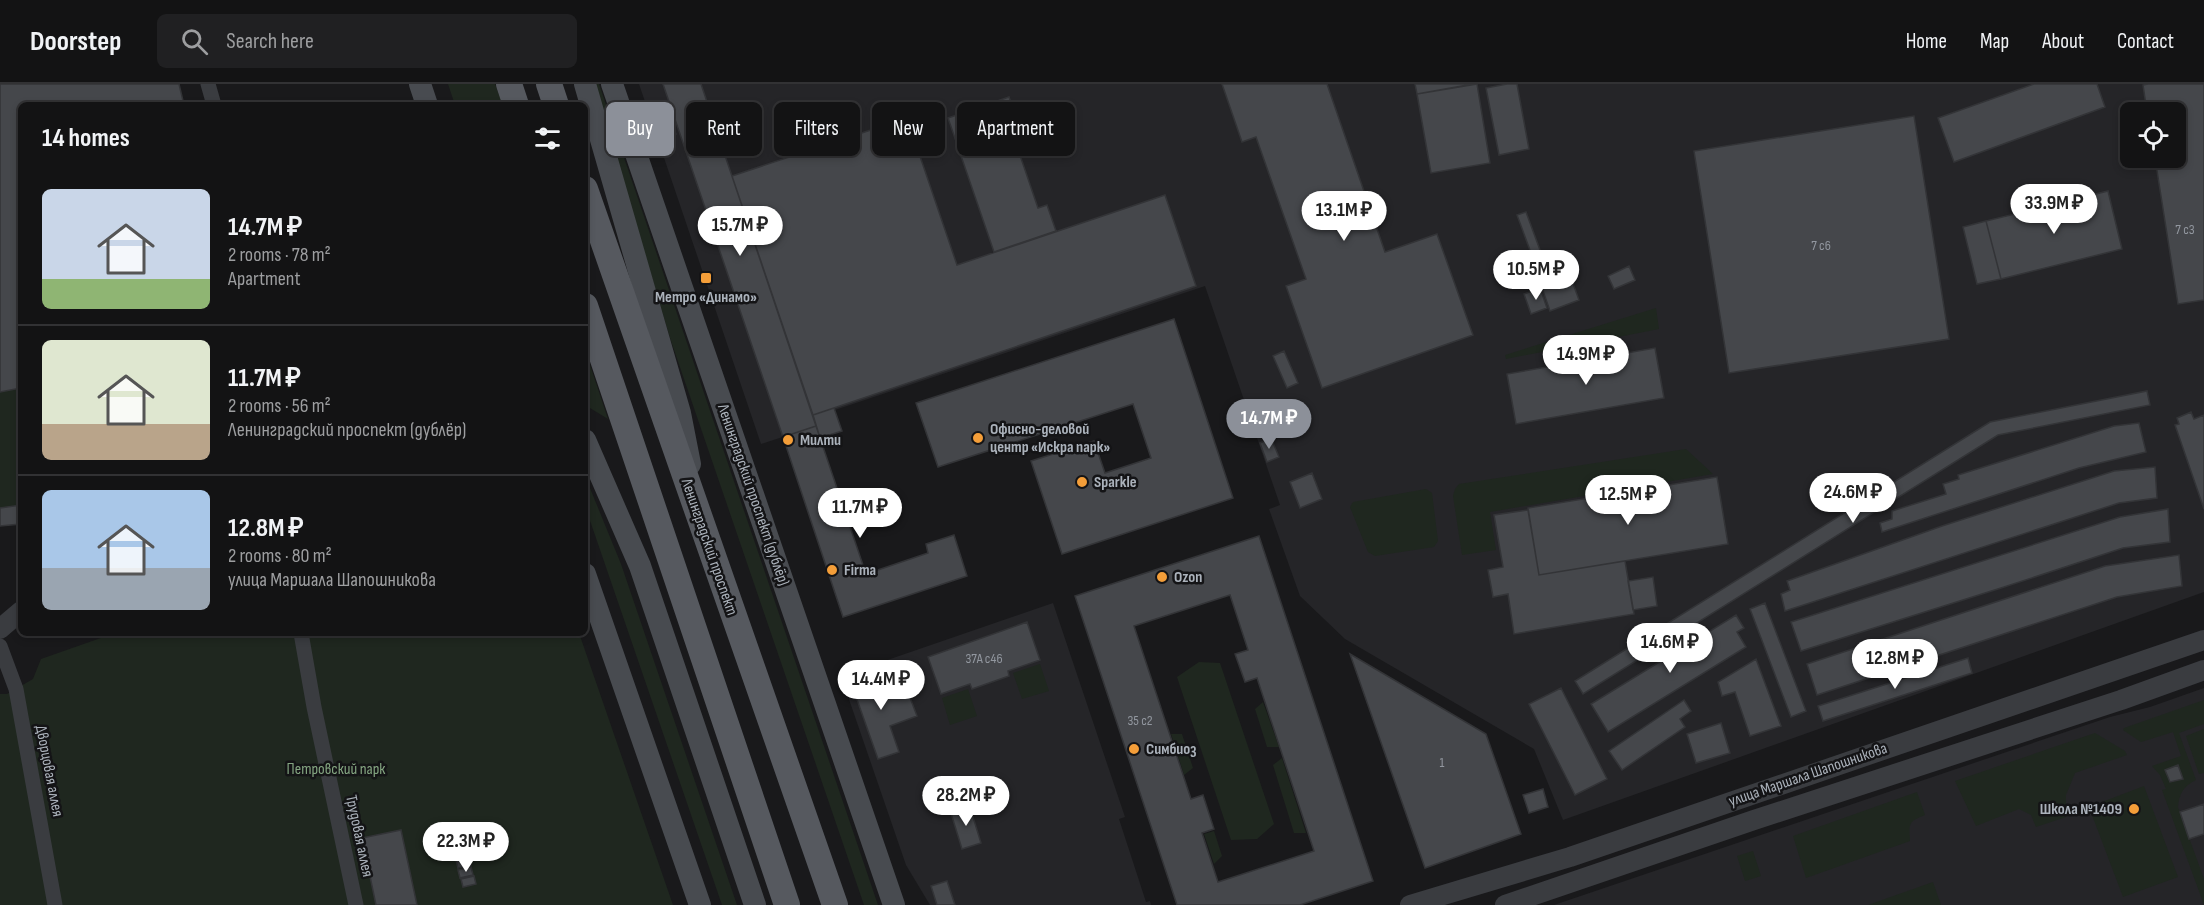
<!DOCTYPE html>
<html lang="en">
<head>
<meta charset="utf-8">
<style>
  :root { --surface:#131314; --page:#202022; --text:#f1f3f6; --muted:#9d9ea0; --line:#323234; --accent:#8c9099 }
  body { margin:0; font-family:"Sofia Sans Condensed",sans-serif; background:var(--page); color:var(--text); height:100vh; display:flex; flex-direction:column; font-size:22px; white-space:nowrap }
  * { box-sizing:border-box; margin:0 }
  p { font-size:20px; color:var(--muted) }
  .icon { flex:none; width:33px; height:33px; fill:none; stroke:currentColor; stroke-width:2; stroke-linecap:round; stroke-linejoin:round }
  .map { position:relative; flex:1; overflow:hidden }
  .side { position:absolute; left:18px; top:18px; width:570px; height:534px; display:flex; flex-direction:column; background:var(--surface); border-radius:9px; box-shadow:0 3px 9px #0003,0 0 0 2px var(--line) }
  .side>* { flex:none }
  .top-card { position:absolute; left:606px; top:18px; width:570px; height:54px; display:flex; gap:12px }
  .tools { position:absolute; left:2120px; top:18px; display:grid; gap:12px }
  .tools a { display:grid; place-items:center; width:66px; height:66px; border-radius:9px; background:var(--surface); box-shadow:0 3px 9px #0003,0 0 0 2px var(--line); font-size:30px }
  .price { position:absolute; translate:-50% -51px; padding:0 14px; border-radius:21px; background:#fff; color:#222; font-size:20px; line-height:39px; filter:drop-shadow(0 2px 3px #0008) }
  .price::after { content:''; position:absolute; left:50%; top:36px; width:18px; height:14px; margin-left:-9px; background:inherit; clip-path:polygon(0 0,100% 0,50% 100%) }
  .price.current { background:var(--accent); color:#fff }
  ul { padding:0; list-style:none }
  li { display:flex; align-items:center; gap:18px; height:150px; padding:0 24px }
  li+li { border-top:2px solid var(--line) }
  li span { display:grid; place-items:center; flex:none; width:168px; height:120px; border-radius:9px; color:#555 }
  li>.icon { margin-inline-start:auto }
  span .icon { width:72px; height:72px; fill:#fffc; stroke-width:1 }
  li b { font-size:26px }
  h2 { display:flex; justify-content:space-between; align-items:center; height:72px; padding:0 24px; font-size:26px }
  .chip { padding:0 21px; border-radius:9px; background:var(--surface); box-shadow:0 3px 9px #0003,0 0 0 2px var(--line); font-size:21px; line-height:54px }
  .chip.current { background:var(--accent); color:#fff }
  header { display:flex; align-items:center; gap:36px; box-sizing:border-box; height:84px; padding:0 30px; background:var(--surface); border-bottom:2px solid var(--line) }
  header strong { font-size:28px }
  nav { display:flex; gap:33px; margin-inline-start:auto; font-size:21px }
  .search { width:420px; height:54px; background:var(--page); display:flex; align-items:center; gap:15px; box-sizing:border-box; padding:0 21px; border-radius:9px; color:var(--muted); font-size:22px }
  .map>svg:first-child { display:block }
</style>
</head>
<body>
<header>
<strong>Doorstep</strong>
<div class="search"><svg class="icon" aria-label="search" viewBox="0 0 24 24"><circle cx="10" cy="10" r="6"/><path d="M15 15l6 6"/></svg>Search here</div>
<nav><a>Home</a><a>Map</a><a>About</a><a>Contact</a></nav>
</header>
<div class="map">
<svg width="2204" height="821" viewBox="0 0 2204 821">
  <rect width="100%" height="100%" fill="#19191b"/>
  <path fill="#252528" fill-rule="evenodd" d="M639 0H2204V508L1563 736 1534 665 1345 555 1300 512 1269 425 1280 421 1205 202 835 326 842 347 820 354 816 342 761 360ZM2130 28H2175V74H2130Z
    M1053 519 1125 733 1119 735 1146 818 1150 817 1151 821H930L906 781 841 592Z
    M2204 604V821H1554L2110 633 2150 623Z"/>
  <path fill="#1f271f" d="M0 0H179L184 21H21V440L0 442Z
    M448 0H495L503 21H455Z
    M594 0H599L878 821H864L670 254Z
    M1656 224 1659 245 1506 275 1505 271Z
    M585 266 608 335 585 321Z
    M1686 365 1713 390 1490 428 1496 466 1462 471 1453 412 1455 405 1459 400Z
    M585 392 621 480 737 821H722L585 422Z
    M1426 405 1432 409 1438 457 1434 463 1375 472 1368 468 1350 423 1353 418Z
    M115 549H579L673 821H0V610H7L33 595 41 575Z
    M1199 578 1220 579 1274 740 1257 755 1231 756 1177 593Z
    M1040 580 1049 607 1022 615 1013 589Z
    M968 605 977 632 950 641 942 614Z
    M2204 616V640L2179 649 2196 696C2184 702 2179 709 2178 723L2204 795V821L2162 706 2166 705 2160 691 2152 682 2181 672 2173 648 2141 658 2123 646 2124 644Z
    M1263 618 1279 663H1267L1255 625Z
    M2204 645V689L2199 690 2186 652Z
    M2095 649 2125 667 2127 671 2075 689 2066 711V733L2036 743 2031 731 2019 725 1976 742 1955 697Z
    M1171 650H1182L1193 684 1184 691Z
    M1282 674 1306 749H1294L1273 681Z
    M2144 702 2178 793 2123 813 2089 723Z
    M1917 708 1925 731C1908 738 1909 739 1910 757L1806 794 1793 752Z
    M1214 747 1222 772 1214 780 1204 750Z
    M1753 767 1761 792 1745 797 1737 772Z
    M1933 798 1941 821H1868Z"/>
  <path fill="#45474b" stroke="#333437" stroke-width="1.5" fill-rule="evenodd" d="M0 0H179L184 21H21V304L0 308Z
    M663 0H701L816 342 783 353Z
    M1222 0H1327L1385 168 1437 150 1473 251 1322 304 1286 202 1306 195 1256 53 1242 58Z
    M1415 0H1473L1417 10Z
    M1477 0 1490 79 1431 89 1417 10Z
    M1507 0H1517L1529 65 1499 71 1486 4Z
    M2034 0H2097L2105 23 1954 78 1938 34Z
    M2148 0H2204V216L2178 220 2155 74H2175V28H2147L2143 1Z
    M1009 13 1017 36 1009 39 1038 124 1047 121 1056 147 994 168 948 34Z
    M1914 32 1949 255 1729 289 1694 67Z
    M907 34 957 181 1165 111 1196 202 813 331 732 92Z
    M671 44 674 45 676 50 674 52 664 54 663 48Z
    M2108 107 2122 165 2001 195 1986 137Z
    M1526 128 1547 185 1538 188 1517 131Z
    M1986 137 2001 195 1977 200 1963 143Z
    M1629 182 1635 196 1614 205 1608 192Z
    M1553 187 1556 195 1542 200 1539 192Z
    M1571 194 1579 216 1550 227 1542 204Z
    M1540 204 1547 224 1531 230 1524 210Z
    M1174 235 1233 414 1062 470 1031 377 1094 357 1105 389 1151 374 1133 320 938 383 916 319Z
    M1655 264 1664 314 1516 340 1507 290Z
    M1284 267 1298 299 1287 304 1273 272Z
    M2147 307 2150 321 1998 351 1583 610 1575 597 1990 338Z
    M1260 323 1270 349 1259 353 1249 328Z
    M834 324 842 347 820 354 813 331Z
    M2191 328 2194 335 2204 331V425L2175 341 2179 340 2177 334Z
    M2139 339 2146 368 2079 384 1882 448 1880 439 1892 435V427L1946 410 1943 400 1959 395 1958 391 2114 342Z
    M816 342 866 490 928 469 926 460 954 451 967 492 843 533 783 353Z
    M1271 354 1279 373 1267 378 1260 359Z
    M2155 383 2157 414 2119 419 1785 527 1781 510 1790 506 1787 497 1942 442 2114 387Z
    M1312 389 1322 415 1300 424 1290 398Z
    M1717 393 1728 460 1539 491 1528 424Z
    M21 421V440L0 442V424Z
    M2168 425 2170 458 2123 464 2001 504 1801 567 1791 538 2120 433Z
    M1528 426 1539 491 1625 477 1634 530 1514 550 1508 510 1493 513 1488 486 1503 483 1494 431Z
    M1259 452 1373 797 1300 821H1177L1075 512ZM1230 511 1248 566 1235 570 1245 598 1257 594 1314 767 1218 798 1202 749 1214 745 1203 711 1191 715 1134 542Z
    M2179 471 2182 502 2117 513 1817 611 1807 580 2105 482Z
    M1653 493 1657 522 1633 526 1628 497Z
    M1765 519 1806 627 1791 633 1750 525Z
    M1736 531 1744 544 1737 548 1746 563 1608 648 1591 620Z
    M1027 538 1040 576 1008 587 1009 592 972 605 970 600 941 610 928 573Z
    M1350 570 1486 650 1521 750 1425 784Z
    M1968 574 1972 589 1823 637 1818 622Z
    M1756 575 1781 642 1750 652 1735 608 1722 612 1718 598Z
    M869 582 880 612 906 603 917 632 890 642 899 668 878 675 848 590Z
    M1561 604 1607 695 1575 711 1529 620Z
    M1684 616 1691 627 1680 635 1685 643 1622 686 1609 667Z
    M1721 639 1730 669 1696 679 1687 650Z
    M2178 681 2183 695 2170 698 2165 686Z
    M1543 705 1548 723 1529 729 1523 711Z
    M969 720 981 759 962 765 950 726Z
    M2204 720V750L2189 755 2180 728Z
    M461 742 464 754 449 758 446 746Z
    M401 746 417 821H376L362 754Z
    M469 773 471 781 458 784 456 776Z
    M471 783 473 791 460 794 458 786Z
    M474 792 476 800 463 803 461 795Z
    M947 797 955 821H937L931 802Z"/>
  <g fill="none" stroke-linecap="round" stroke-linejoin="round">
    <path stroke="#3a3c40" stroke-width="15" d="M208 0 214 21
      M301 549 314 623 356 821
      M0 562 16 605 55 821"/>
    <path stroke="#3a3c40" stroke-width="20" d="M0 545 21 527
      M1410 821 1570 773 2204 556
      M1505 821 1754 736 2121 616 2204 586"/>
    <path stroke="#484b50" stroke-width="22" d="M420 0 427 21
      M585 0 680 329 690 380
      M612 0 894 821
      M585 356 640 482 755 821
      M585 490 700 821"/>
    <path stroke="#56595f" stroke-width="26" d="M509 0 516 21
      M549 0 556 21
      M585 105 835 821
      M585 222 787 821"/>
  </g>
  <g fill="#f49e39" stroke="#141416" stroke-width="2">
    <rect x="700" y="188" width="12" height="12" rx="3"/>
    <circle cx="978" cy="354" r="6"/>
    <circle cx="788" cy="356" r="6"/>
    <circle cx="1082" cy="398" r="6"/>
    <circle cx="832" cy="486" r="6"/>
    <circle cx="1162" cy="493" r="6"/>
    <circle cx="1134" cy="665" r="6"/>
    <circle cx="2134" cy="725" r="6"/>
  </g>
  <g text-anchor="middle" dominant-baseline="central" stroke-width="5" stroke-linejoin="round" paint-order="stroke">
    <g font-size="14" fill="#92979f">
      <text x="2185" y="145">7 с3</text>
      <text x="1821" y="161">7 с6</text>
      <text x="984" y="574">37А с46</text>
      <text x="1140" y="636">35 с2</text>
      <text x="1442" y="678">1</text>
    </g>
    <g font-size="16" font-weight="bold" fill="#abb2bb" stroke="#141416" text-anchor="start">
      <text x="706" y="213" text-anchor="middle">Метро «Динамо»</text>
      <text x="990" y="345">Офисно-деловой<tspan x="990" dy="18">центр «Искра парк»</tspan></text>
      <text x="800" y="356">Милти</text>
      <text x="1094" y="398">Sparkle</text>
      <text x="844" y="486">Firma</text>
      <text x="1174" y="493">Ozon</text>
      <text x="1146" y="665">Симбиоз</text>
      <text x="2122" y="725" text-anchor="end">Школа №1409</text>
    </g>
    <g font-size="16" fill="#abb2bb" stroke="#141416">
      <text transform="translate(753 411) rotate(71)">Ленинградский проспект (дублёр)</text>
      <text transform="translate(709 463) rotate(71)">Ленинградский проспект</text>
      <text transform="translate(49 687) rotate(79)">Дворцовая аллея</text>
      <text transform="translate(1808 691) rotate(-19)">улица Маршала Шапошникова</text>
      <text transform="translate(359 752) rotate(78)">Трудовая аллея</text>
    </g>
    <g font-size="16" fill="#85a682" stroke="#141416">
      <text x="336" y="685">Петровский парк</text>
    </g>
  </g>
</svg>
<div class="tools">
<a><svg class="icon" aria-label="locate" viewBox="0 0 24 24"><circle cx="12" cy="12" r="6"/><path d="M12 2v4M12 18v4M2 12h4M18 12h4"/></svg></a>
</div>
<b class="price" style="left:2054px;top:151px">33.9M ₽</b>
<b class="price" style="left:1344px;top:158px">13.1M ₽</b>
<b class="price" style="left:740px;top:173px">15.7M ₽</b>
<b class="price" style="left:1536px;top:217px">10.5M ₽</b>
<b class="price" style="left:1586px;top:302px">14.9M ₽</b>
<b class="price current" style="left:1269px;top:366px">14.7M ₽</b>
<b class="price" style="left:1853px;top:440px">24.6M ₽</b>
<b class="price" style="left:1628px;top:442px">12.5M ₽</b>
<b class="price" style="left:860px;top:455px">11.7M ₽</b>
<b class="price" style="left:1670px;top:590px">14.6M ₽</b>
<b class="price" style="left:1895px;top:606px">12.8M ₽</b>
<b class="price" style="left:881px;top:627px">14.4M ₽</b>
<b class="price" style="left:966px;top:743px">28.2M ₽</b>
<b class="price" style="left:466px;top:789px">22.3M ₽</b>
<div class="top-card">
<a class="chip current">Buy</a>
<a class="chip">Rent</a>
<a class="chip">Filters</a>
<a class="chip">New</a>
<a class="chip">Apartment</a>
</div>
<section class="side">
<h2>14 homes<svg class="icon" aria-label="filters" viewBox="0 0 24 24"><path d="M4 7h16M4 17h16"/><circle cx="9" cy="7" r="2"/><circle cx="15" cy="17" r="2"/></svg></h2>
<ul>
<li><span style="background:linear-gradient(#c9d6e8 75%,#8fb573 0)"><svg class="icon" aria-label="home" viewBox="0 0 24 24"><path d="M3 11l9-7 9 7M6 9v11h12V9"/></svg></span><div><b>14.7M ₽</b><p>2 rooms · 78 m²</p><p>Apartment</p></div></li>
<li><span style="background:linear-gradient(#dfe7d0 70%,#b9a48a 0)"><svg class="icon" aria-label="home" viewBox="0 0 24 24"><path d="M3 11l9-7 9 7M6 9v11h12V9"/></svg></span><div><b>11.7M ₽</b><p>2 rooms · 56 m²</p><p>Ленинградский проспект (дублёр)</p></div></li>
<li><span style="background:linear-gradient(#a9c7e8 65%,#9aa5b1 0)"><svg class="icon" aria-label="home" viewBox="0 0 24 24"><path d="M3 11l9-7 9 7M6 9v11h12V9"/></svg></span><div><b>12.8M ₽</b><p>2 rooms · 80 m²</p><p>улица Маршала Шапошникова</p></div></li>
</ul>
</section>
</div>
</body>
</html>
